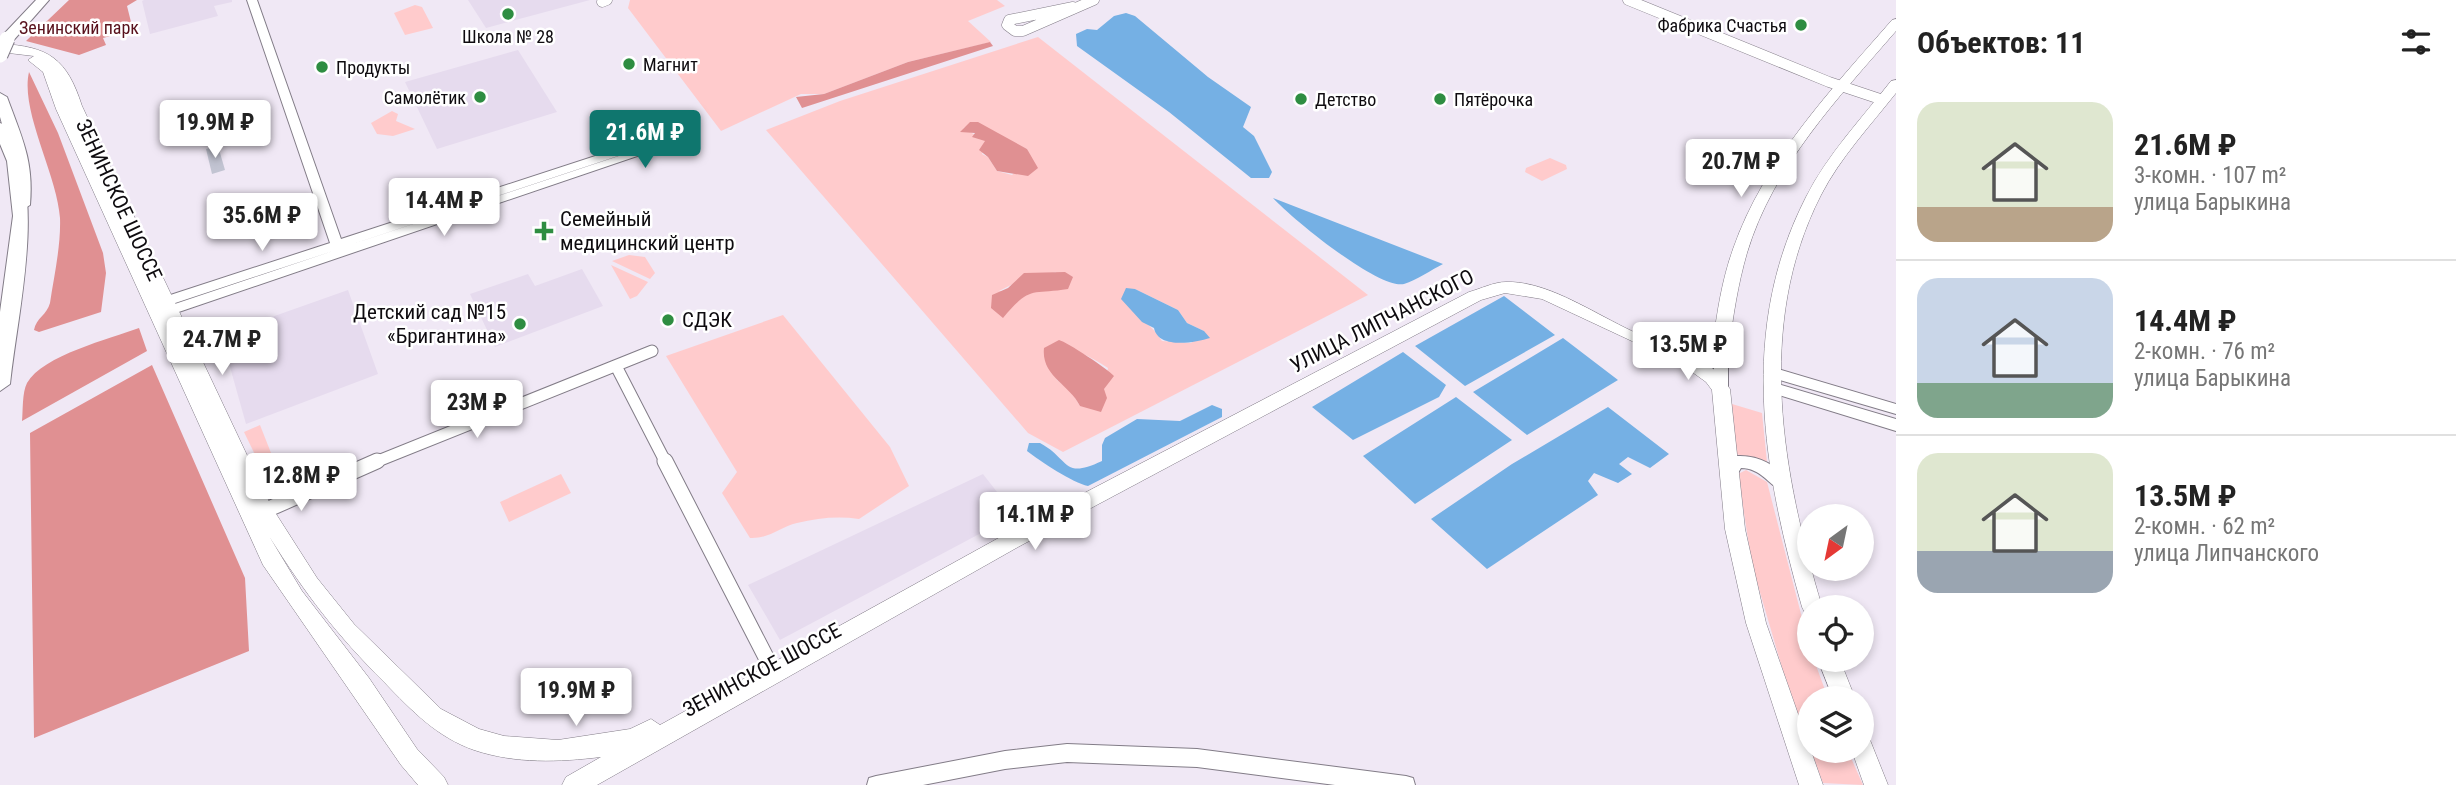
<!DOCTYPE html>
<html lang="ru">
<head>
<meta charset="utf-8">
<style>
  :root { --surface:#fff; --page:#f6f6f6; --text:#222; --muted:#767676; --line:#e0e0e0; --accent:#0f766e }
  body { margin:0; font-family:"Roboto Condensed",sans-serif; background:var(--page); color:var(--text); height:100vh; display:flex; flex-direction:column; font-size:26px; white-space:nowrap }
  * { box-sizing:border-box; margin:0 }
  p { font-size:23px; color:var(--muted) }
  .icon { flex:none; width:38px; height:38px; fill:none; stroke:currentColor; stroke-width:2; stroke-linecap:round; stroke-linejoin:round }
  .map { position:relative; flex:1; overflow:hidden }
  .details { display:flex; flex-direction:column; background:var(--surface); width:560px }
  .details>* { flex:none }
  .needle { width:46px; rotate:213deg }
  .fabs { position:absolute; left:1797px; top:504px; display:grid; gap:14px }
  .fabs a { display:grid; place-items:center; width:77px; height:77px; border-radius:50%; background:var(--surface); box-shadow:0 4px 10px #0003; font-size:35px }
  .price { position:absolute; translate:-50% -60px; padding:0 16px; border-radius:7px; background:#fff; color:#222; font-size:23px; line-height:46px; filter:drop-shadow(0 2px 4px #0008) }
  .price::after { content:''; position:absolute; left:50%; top:42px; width:21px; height:16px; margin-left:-10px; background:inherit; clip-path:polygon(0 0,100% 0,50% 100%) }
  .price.selected { background:var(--accent); color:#fff }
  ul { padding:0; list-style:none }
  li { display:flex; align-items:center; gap:21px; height:175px; padding:0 21px }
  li+li { border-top:2px solid var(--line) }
  li span { display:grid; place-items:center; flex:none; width:196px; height:140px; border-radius:21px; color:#555 }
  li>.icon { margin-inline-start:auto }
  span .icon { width:84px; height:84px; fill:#fffc; stroke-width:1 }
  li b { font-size:30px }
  h2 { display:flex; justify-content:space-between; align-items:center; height:84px; padding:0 21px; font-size:30px }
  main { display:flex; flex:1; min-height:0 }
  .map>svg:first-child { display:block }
</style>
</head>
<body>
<main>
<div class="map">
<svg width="1896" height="785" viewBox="0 0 1896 785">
  <rect width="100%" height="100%" fill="#f0e8f5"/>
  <path fill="#e6dbee" d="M144 0H232V2L214 6 218 16 150 34 142 1Z
    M468 0H590L486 28Z
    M518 50 557 112 437 149 405 82Z
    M582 269 603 306 495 347 470 294 528 274 535 286Z
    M348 290 378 374 246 424 221 335Z
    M983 474 1015 515 780 640 748 585Z"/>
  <path fill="#ffcbcc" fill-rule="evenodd" d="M630 0H997L1005 6 968 21 991 42 908 62 824 94H801L721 131 628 8Z
    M415 5 422 7 433 28 405 35 394 13Z
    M1038 37 1368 295 1063 452 1028 433 766 130 840 101ZM968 127 996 132 999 136 1027 149 1030 158 1012 175 997 171 988 157 982 154 986 141 963 128ZM1056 272 1059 290H1040L1023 295 999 291 1013 284ZM1135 289 1178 310 1187 323 1204 331 1191 343 1162 341C1145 313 1132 327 1135 289ZM1052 344C1073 348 1090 356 1108 368L1104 389 1080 406 1071 391 1057 380 1044 349Z
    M392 111 398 114 396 121 415 129 393 136 377 134 371 123Z
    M1550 158 1566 165 1567 169 1542 181 1525 172 1526 168Z
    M629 255 645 257 655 273 650 279 612 261Z
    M611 265 648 282 637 296 630 299Z
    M783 315 890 447 909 486 859 519C838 516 818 518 797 523 780 527 769 539 750 538L722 493 737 472 666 356Z
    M1732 404 1762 413 1767 462 1736 454Z
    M260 425 284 486 273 492 244 432Z
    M1746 470 1767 482 1809 645 1810 660H1814L1828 698H1810L1809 745 1783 671 1752 565 1738 474Z
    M561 474 571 493 509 522 500 502Z
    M1811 751H1848L1863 785 1823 783Z"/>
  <path fill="#e09092" d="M69 0H137L127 6 133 30 103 38 106 45 79 55 26 41Z
    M990 42 993 46 802 108 796 97 824 94 908 62Z
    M29 72 58 133 103 253 106 273 101 312 39 332 34 330C36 318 47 315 50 303 54 276 61 246 60 218 57 174 20 111 29 72Z
    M970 122H978L1027 149 1038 168 1028 176 997 171 988 157 979 150 985 141 972 137 975 133 960 132Z
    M1065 272 1073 277 1068 289C1030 295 1031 285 1003 318L991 308 992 295 1008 288 1024 273Z
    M139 328 147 351 22 421C23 410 22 393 27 383 43 355 110 339 139 328Z
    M1059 340C1067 342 1108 369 1114 376L1104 389 1107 398 1101 412 1080 406C1069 384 1041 376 1044 348Z
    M152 365 245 578 249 651 34 738 30 433Z"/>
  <path fill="#75b0e4" d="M1126 13 1135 16 1208 77 1251 107 1243 127 1254 136 1272 172 1269 178H1251L1169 112 1077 46 1076 34 1087 29 1097 30 1114 16Z
    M1273 198 1443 264C1431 270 1417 280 1404 284 1379 290 1291 218 1273 198Z
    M1126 288 1135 289 1178 310 1187 323 1204 331 1210 338C1194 343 1158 349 1154 328L1142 322 1121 299Z
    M1504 296 1555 335 1465 386 1415 346Z
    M1563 338 1618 380 1527 435 1473 392Z
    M1403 352 1446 385 1439 397 1353 440 1312 407Z
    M1456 397 1512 440 1415 504 1363 456Z
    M1212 405 1222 409V417L1088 486C1073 483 1040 461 1027 451L1029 443H1040C1070 459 1062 480 1102 461V445L1105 438 1137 419 1180 421Z
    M1608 407 1669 454 1650 468 1628 457 1619 464 1632 474 1618 483 1594 473 1588 481 1598 495 1487 569 1431 519 1512 464Z"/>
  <path fill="#c2c4d2" d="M218 146 225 170 212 174 206 149Z"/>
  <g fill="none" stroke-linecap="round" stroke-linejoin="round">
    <g stroke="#827c87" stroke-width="11">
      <path id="minor-far2" d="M1628 0 1829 82 1883 100
        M602 2 607 0
        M1073 7 1009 20 1007 25 1015 31H1023L1094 0"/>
    </g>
    <g stroke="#827c87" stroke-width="13">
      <path id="minor-far1" d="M616 366 666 463
        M373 463 652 351"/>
    </g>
    <g stroke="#827c87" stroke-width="17">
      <path id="minor" d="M665 461 770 665
        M264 511 377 461"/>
    </g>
    <g stroke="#827c87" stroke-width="2">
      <path id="tertiary" d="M247 0H257L341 239 681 128H689L699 135 164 317H154L152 314 154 311 333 251 157 309 151 304 152 301 330 243ZM684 134H685L344 247Z
        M1721 343 1728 348V389L1721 394 1714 389V348Z
        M1771 367 1896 404V414L1766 376 1764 372 1766 368Z
        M1771 382 1896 419V431L1766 391 1764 387 1766 383Z
        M1737 456C1759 455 1780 466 1791 486L1788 490C1773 494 1765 468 1741 468 1737 475 1734 480 1725 477L1723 473C1726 466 1729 459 1737 456Z
        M1067 744 1197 749 1406 776 1413 778 1415 785H1335L1197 767 1067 762 1005 769 923 785H867L869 778 876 776 1005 751Z"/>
    </g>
    <g stroke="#827c87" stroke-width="1">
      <path id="secondary" d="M1896 19V31C1839 97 1773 166 1747 253 1738 284 1733 316 1729 348L1727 352 1701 361 1718 372 1730 389 1745 529 1766 623 1823 785H1799L1746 623 1725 529 1712 390 1706 382 1681 364 1542 299 1505 293 1481 300 1018 547 597 785H562L566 777 601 757C559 762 516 764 474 750 437 737 412 711 385 683 336 634 306 595 269 536L302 591 369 678 417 749 444 777 448 785H418L401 765 263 565 56 109 43 72 28 60 34 56 0 52V44C49 46 67 59 82 106L271 506 317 578 354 624 441 709 479 729 504 736 558 740 630 729 651 719 660 725 1004 535 1469 292C1480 289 1494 282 1506 282 1574 280 1651 367 1713 344 1717 312 1722 280 1733 249 1764 160 1831 90 1892 20Z
        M1896 80V93C1870 126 1840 158 1821 195 1754 326 1783 475 1822 607H1810V615L1805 613 1802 607C1763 469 1738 330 1806 197 1827 155 1862 118 1891 81Z
        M1818 660H1840L1855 698H1833Z
        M1862 737 1870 740 1888 785H1864L1852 751H1862Z"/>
    </g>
    <g stroke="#827c87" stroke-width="2">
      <path id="primary" d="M36 0H49L12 42H2V36Z
        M0 93 7 97C22 138 34 161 30 205L22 210 14 205 17 176 0 117Z"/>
    </g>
    <g stroke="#827c87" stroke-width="2">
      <path id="trunk" d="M0 123C8 125 9 131 13 138 44 208 18 309 10 384L0 391V312L13 216 7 161 0 144Z"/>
    </g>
    <use href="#minor-far2" stroke="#fff" stroke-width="10"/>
    <use href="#minor-far1" stroke="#fff" stroke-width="11"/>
    <use href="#minor" stroke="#fff" stroke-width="15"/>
    <use href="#tertiary" fill="#fff" fill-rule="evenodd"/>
    <use href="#secondary" fill="#fff" fill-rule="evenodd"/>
    <use href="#primary" fill="#fff" fill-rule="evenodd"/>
    <use href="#trunk" fill="#fff" fill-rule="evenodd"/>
    <g stroke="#827c87" stroke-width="17" stroke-linecap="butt">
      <path id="primary-bridge" d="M0 55 7 39"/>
    </g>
    <use href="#primary-bridge" stroke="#fff" stroke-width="15"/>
  </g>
  <g fill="#2e8d41" stroke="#fff" stroke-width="2.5">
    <circle cx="508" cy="14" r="7"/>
    <circle cx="1801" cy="25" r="7"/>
    <circle cx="629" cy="64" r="7"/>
    <circle cx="322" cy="67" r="7"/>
    <circle cx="480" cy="97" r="7"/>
    <circle cx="1301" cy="99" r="7"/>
    <circle cx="1440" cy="99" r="7"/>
    <path d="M540.5 220.5h7v7h7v7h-7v7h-7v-7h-7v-7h7z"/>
    <circle cx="668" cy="320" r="7"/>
    <circle cx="520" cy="324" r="7"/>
  </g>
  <g text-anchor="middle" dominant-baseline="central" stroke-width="5" stroke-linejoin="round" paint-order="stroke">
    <g font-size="18" fill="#0e0b0f" stroke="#fff" text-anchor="start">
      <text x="1787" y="25" text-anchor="end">Фабрика Счастья</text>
      <text x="508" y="36" text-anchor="middle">Школа № 28</text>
      <text x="643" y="64">Магнит</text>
      <text x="336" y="67">Продукты</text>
      <text x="466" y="97" text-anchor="end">Самолётик</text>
      <text x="1315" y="99">Детство</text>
      <text x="1454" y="99">Пятёрочка</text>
    </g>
    <g font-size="18" fill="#58111c" stroke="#fff">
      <text x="79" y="27">Зенинский парк</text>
    </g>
    <g font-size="21" fill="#0e0b0f" stroke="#fff">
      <text transform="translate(119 200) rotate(65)">ЗЕНИНСКОЕ ШОССЕ</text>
      <text transform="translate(1382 321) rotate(-27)">УЛИЦА ЛИПЧАНСКОГО</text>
      <text transform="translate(762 670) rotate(-28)">ЗЕНИНСКОЕ ШОССЕ</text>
    </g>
    <g font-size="21" fill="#0e0b0f" stroke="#fff" text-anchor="start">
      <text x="560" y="219">Семейный<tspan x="560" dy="24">медицинский центр</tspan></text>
      <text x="506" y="312" text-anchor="end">Детский сад №15<tspan x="506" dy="24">«Бригантина»</tspan></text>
      <text x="682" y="320">СДЭК</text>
    </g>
  </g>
</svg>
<div class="fabs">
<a><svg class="needle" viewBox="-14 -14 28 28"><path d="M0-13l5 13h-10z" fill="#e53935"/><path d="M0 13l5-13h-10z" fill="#767676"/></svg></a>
<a><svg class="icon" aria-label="locate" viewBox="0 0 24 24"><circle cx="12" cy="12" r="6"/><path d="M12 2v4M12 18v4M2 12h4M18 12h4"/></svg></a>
<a><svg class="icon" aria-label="layers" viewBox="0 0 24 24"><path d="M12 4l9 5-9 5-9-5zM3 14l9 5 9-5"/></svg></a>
</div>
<b class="price" style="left:215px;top:160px">19.9M ₽</b>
<b class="price selected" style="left:645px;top:170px">21.6M ₽</b>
<b class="price" style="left:1741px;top:199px">20.7M ₽</b>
<b class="price" style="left:444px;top:238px">14.4M ₽</b>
<b class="price" style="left:262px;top:253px">35.6M ₽</b>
<b class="price" style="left:222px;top:377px">24.7M ₽</b>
<b class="price" style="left:1688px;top:382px">13.5M ₽</b>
<b class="price" style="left:477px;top:440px">23M ₽</b>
<b class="price" style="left:301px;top:513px">12.8M ₽</b>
<b class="price" style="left:1035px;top:552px">14.1M ₽</b>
<b class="price" style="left:576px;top:728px">19.9M ₽</b>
</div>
<section class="details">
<h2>Объектов: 11<svg class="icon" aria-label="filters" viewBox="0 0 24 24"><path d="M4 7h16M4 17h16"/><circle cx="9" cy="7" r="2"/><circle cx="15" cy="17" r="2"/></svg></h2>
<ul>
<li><span style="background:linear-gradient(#dfe7d0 75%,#b9a48a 0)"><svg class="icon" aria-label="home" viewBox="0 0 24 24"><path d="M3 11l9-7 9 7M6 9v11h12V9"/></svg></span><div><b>21.6M ₽</b><p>3-комн. · 107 m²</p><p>улица Барыкина</p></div></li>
<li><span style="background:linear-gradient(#c9d6e8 75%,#7fa58c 0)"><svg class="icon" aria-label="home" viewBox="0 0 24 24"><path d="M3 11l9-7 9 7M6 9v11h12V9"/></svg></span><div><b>14.4M ₽</b><p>2-комн. · 76 m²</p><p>улица Барыкина</p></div></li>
<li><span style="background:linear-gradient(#dfe7d0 70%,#9aa5b1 0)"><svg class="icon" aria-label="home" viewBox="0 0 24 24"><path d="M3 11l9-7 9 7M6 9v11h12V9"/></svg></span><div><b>13.5M ₽</b><p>2-комн. · 62 m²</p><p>улица Липчанского</p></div></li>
</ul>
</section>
</main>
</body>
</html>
